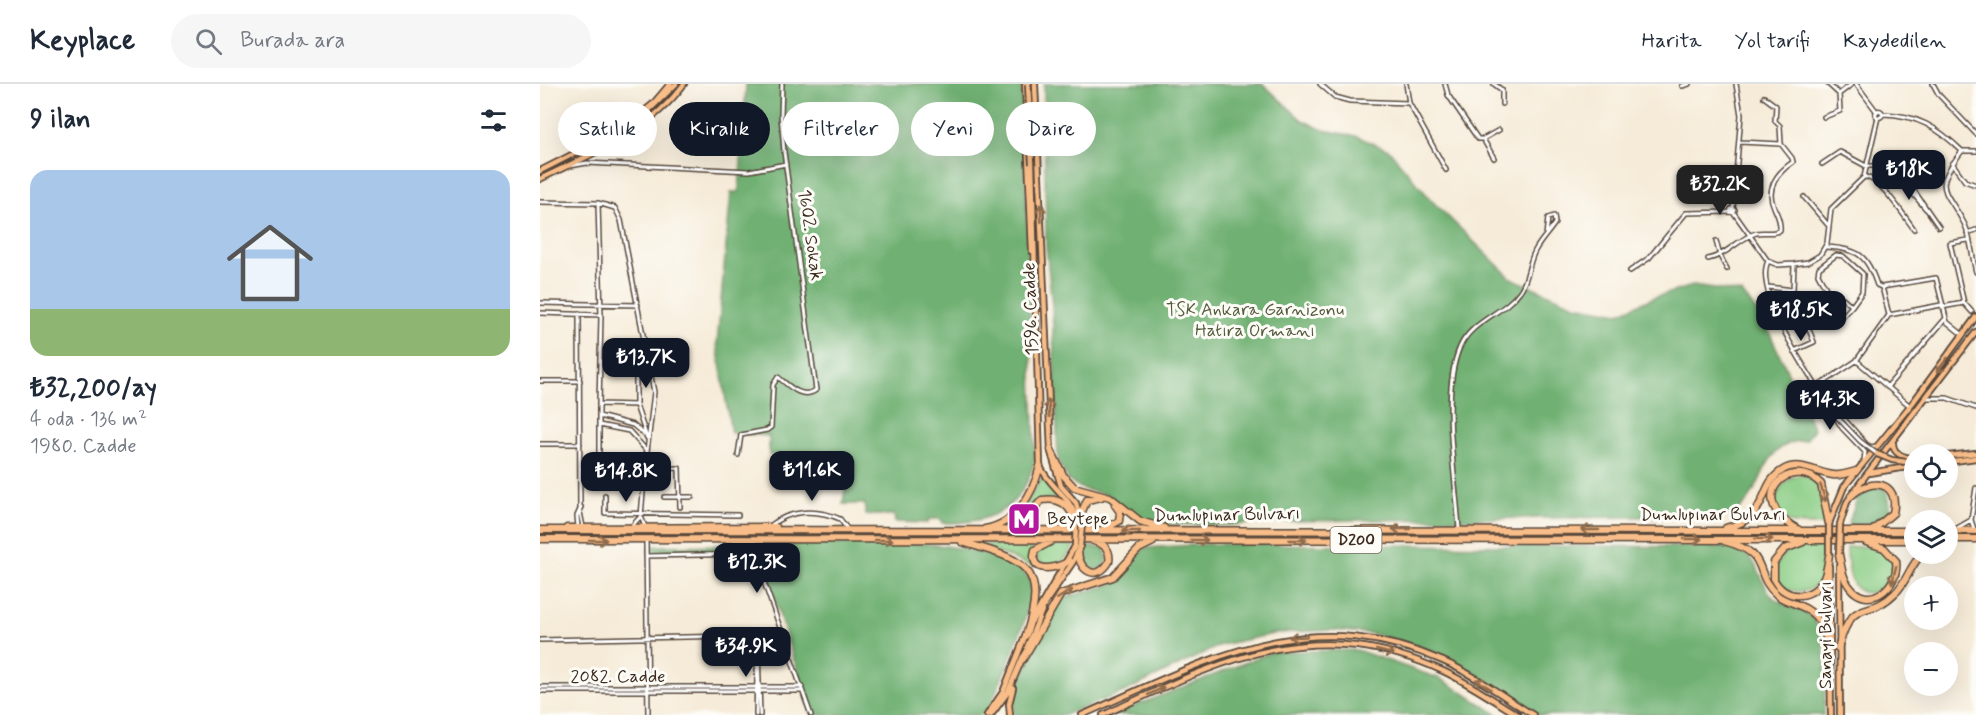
<!DOCTYPE html>
<html lang="tr">
<head>
<meta charset="utf-8">
<style>
  :root { --surface:#fff; --page:#f6f6f7; --text:#1f2937; --muted:#747a83; --line:#e0e1e3; --accent:#111827 }
  body { margin:0; font-family:Mynerve,sans-serif; background:var(--page); color:var(--text); height:100vh; display:flex; flex-direction:column; font-size:22px; white-space:nowrap }
  * { box-sizing:border-box; margin:0 }
  p { font-size:20px; color:var(--muted) }
  .icon { flex:none; width:33px; height:33px; fill:none; stroke:currentColor; stroke-width:2; stroke-linecap:round; stroke-linejoin:round }
  .map { position:relative; flex:1; overflow:hidden }
  .drawer { display:flex; flex-direction:column; background:var(--surface); width:540px }
  .drawer>* { flex:none }
  .banner { position:absolute; left:18px; top:18px; width:570px; height:54px; display:flex; gap:12px }
  .tools { position:absolute; left:1364px; top:360px; display:grid; gap:12px }
  .tools a { display:grid; place-items:center; width:54px; height:54px; border-radius:50%; background:var(--surface); box-shadow:0 6px 24px #0002; font-size:30px }
  .price { position:absolute; translate:-50% -51px; padding:0 14px; border-radius:12px; background:var(--accent); color:#fff; font-size:20px; line-height:39px; filter:drop-shadow(0 2px 3px #0008) }
  .price::after { content:''; position:absolute; left:50%; top:36px; width:18px; height:14px; margin-left:-9px; background:inherit; clip-path:polygon(0 0,100% 0,50% 100%) }
  .price.on { background:#222; color:#fff }
  ul { padding:0; list-style:none }
  li { display:grid; align-content:center; gap:12px; height:318px; padding:0 30px }
  li+li { border-top:2px solid var(--line) }
  li span { display:grid; place-items:center; height:186px; border-radius:18px; color:#555 }
  li>.icon { margin-inline-start:auto }
  span .icon { width:108px; height:108px; fill:#fffc; stroke-width:1 }
  li b { font-size:26px }
  h2 { display:flex; justify-content:space-between; align-items:center; height:72px; padding:0 30px; font-size:26px }
  .tag { padding:0 21px; border-radius:27px; background:var(--surface); box-shadow:0 6px 24px #0002; font-size:21px; line-height:54px }
  .tag.on { background:var(--accent); color:#fff }
  header { display:flex; align-items:center; gap:36px; box-sizing:border-box; height:84px; padding:0 30px; background:var(--surface); border-bottom:2px solid var(--line) }
  header strong { font-size:28px }
  nav { display:flex; gap:33px; margin-inline-start:auto; font-size:21px }
  .search { width:420px; height:54px; background:var(--page); display:flex; align-items:center; gap:15px; box-sizing:border-box; padding:0 21px; border-radius:33px; color:var(--muted); font-size:22px }
  main { display:flex; flex:1; min-height:0 }
  .map>svg:first-child { display:block }
</style>
</head>
<body>
<header>
<strong>Keyplace</strong>
<div class="search"><svg class="icon" aria-label="search" viewBox="0 0 24 24"><circle cx="10" cy="10" r="6"/><path d="M15 15l6 6"/></svg>Burada ara</div>
<nav><a>Harita</a><a>Yol tarifi</a><a>Kaydedilen</a></nav>
</header>
<main>
<section class="drawer">
<h2>9 ilan<svg class="icon" aria-label="filters" viewBox="0 0 24 24"><path d="M4 7h16M4 17h16"/><circle cx="9" cy="7" r="2"/><circle cx="15" cy="17" r="2"/></svg></h2>
<ul>
<li><span style="background:linear-gradient(#a9c7e8 75%,#8fb573 0)"><svg class="icon" aria-label="home" viewBox="0 0 24 24"><path d="M3 11l9-7 9 7M6 9v11h12V9"/></svg></span><div><b>₺32,200/ay</b><p>4 oda · 136 m²</p><p>1980. Cadde</p></div></li>
</ul>
</section>
<div class="map">
<svg width="1436" height="631" viewBox="0 0 1436 631">
  <rect width="100%" height="100%" fill="#fdfcf7"/>
  <filter id="ink" filterUnits="userSpaceOnUse"><feTurbulence type="fractalNoise" baseFrequency=".0167" numOctaves="2"/><feDisplacementMap in="SourceGraphic" scale="12" xChannelSelector="R" yChannelSelector="G"/><feConvolveMatrix kernelMatrix="1 2 1 2 8 2 1 2 1" color-interpolation-filters="sRGB"/></filter>
  <filter id="wash" filterUnits="userSpaceOnUse"><feTurbulence type="fractalNoise" baseFrequency=".008" numOctaves="4" result="noise"/><feDisplacementMap in="SourceGraphic" scale="24" xChannelSelector="R" yChannelSelector="G"/><feGaussianBlur stdDeviation="1.35" result="paint"/><feColorMatrix in="noise" values="0 0 0 0 0 0 0 0 0 0 0 0 0 0 0 0 0 1.4 0 .05"/><feComposite in="paint" operator="in"/></filter>
  <g filter="url(#wash)">
    <rect width="100%" height="100%" fill="#f6ebd8"/>
    <path fill="#8bcd85" stroke="#637c52" stroke-width="1.5" d="M1259 391 1268 392 1279 401 1284 441C1274 440 1261 442 1251 439 1225 430 1236 397 1259 391Z
      M501 395 507 397 522 416C506 412 494 416 486 430L489 442 468 440 486 420Z
      M465 460 493 465 494 483 439 461Z
      M505 461H534C527 475 520 483 504 481L497 474 498 467Z
      M1258 462 1283 463C1282 495 1281 514 1244 505 1229 486 1236 471 1258 462Z
      M1333 462 1349 471 1354 480 1351 498C1315 525 1307 496 1307 463Z"/>
    <path fill="#70b072" stroke="#566d48" stroke-width="1.5" d="M206 0H478L482 5 495 373C485 424 451 440 402 439L401 435H389L388 439 355 438 354 431H325V420H303L309 371H229V352L191 349 177 260 191 108H199Z
      M504 0H723L762 36 783 46 816 52 849 66 892 117 971 194 1035 221 1079 229 1115 213 1153 202 1202 209 1224 237 1274 345 1266 356C1213 359 1230 414 1188 432L739 437 691 441 628 440 601 437 568 411 543 405 529 397 518 376 512 221 506 162Z
      M1333 402 1342 404 1348 410 1351 427 1336 440 1308 441 1319 409Z
      M375 459C403 461 475 468 490 497 499 516 458 600 450 623L442 631H272L219 468 108 467 110 462Z
      M669 460 1184 463C1222 473 1213 482 1230 510 1237 520 1256 523 1267 530 1292 544 1284 605 1284 631H1000L926 585 881 563 834 550 793 546 738 549 681 561 586 607 524 631H474C471 604 505 546 518 520L527 513 572 500 605 464Z
      M542 462 564 464 568 475 562 485 548 486 540 475Z
      M817 566 901 595 959 631H572L732 568Z"/>
  </g>
  <g filter="url(#ink)">
    <g fill="none" stroke-linecap="round" stroke-linejoin="round">
      <g stroke="#57473a" stroke-width="6">
        <path id="minor" d="M780 0 795 13 810 17 869 19
          M866 0 869 19 906 86
          M905 0 908 11 938 55H943L959 46
          M954 0 962 6V20
          M1288 0 1299 10 1312 0
          M1316 0 1337 28
          M1393 0 1399 11 1436 50
          M1142 2 1149 0
          M1224 13 1236 22 1235 37 1240 42 1241 60
          M1335.5 30a3.5 3.5 0 1 1 7 0a3.5 3.5 0 1 1-7 0Z
          M1343 30C1377 31 1397 43 1422 67H1436
          M1284 33 1300 27 1299 10
          M943 55 954 74
          M1422 67C1391 107 1406 104 1425 141 1431 154 1432 173 1436 188
          M1412 79 1425 97 1436 101
          M1282 80 1300 68 1326 82H1347L1366 95 1399 143
          M30 82 47 79 209 87 246 80
          M1347 82 1356 71
          M1325 93C1340 94 1364 132 1374 145
          M1366 95 1385 71
          M1366 96 1370 106 1386 125
          M1264 113 1288 141
          M0 118 58 119 75 124 81 136 114 308 105 385
          M1191 125 1195 126 1193 129 1190 128Z
          M1193 125 1201 31 1196 0
          M1194 129 1228 177 1238 181 1254 180 1268 178 1280 171 1287 159 1291 125 1324 93 1338 33
          M1427 149 1436 146
          M1428 156 1410 159 1424 219 1432 228
          M1176 157 1180 172 1187 185
          M1286 163C1319 165 1327 171 1337 201L1341 203
          M1296 171 1303 172 1323 190 1322 208 1312 222 1303 214 1296 219 1293 217 1278 190 1279 184Z
          M1168 175C1187 171 1198 155 1216 149 1225 147 1233 151 1240 146 1241 136 1237 131 1234 123 1225 104 1238 88 1253 78L1252 74 1241 60 1200 58
          M1228 177C1212 211 1277 303 1297 333
          M1254 181 1253 206 1274 258 1254 267
          M1090 187 1109 174 1146 129 1190 128
          M1228 203 1253 206
          M1294 218 1300 235 1312 222
          M0 219 98 221
          M1402 223 1424 219
          M0 229 61 231 58 119
          M39 230 40 424
          M1349 231 1342 203 1396 194 1407 238 1423 251
          M1317 277 1370 322
          M96 288V321
          M0 297H40
          M1277 303 1316 277 1349 231 1401 221
          M1347 303 1406 234
          M1387 314H1407L1436 324
          M1285 317 1302 344 1325 368 1324 377
          M59 320 61 232
          M1291 320 1326 360 1331 363 1337 362
          M59 332 93 341 105 351
          M59 341 89 347 107 367
          M0 360H40
          M198 371 201 351 227 346 231 343 233 301 238 293C249 302 262 316 276 306L244 68 241 31 242 0
          M41 385 52 384 59 372V320L96 321 107 354
          M65 411V429L198 431
          M124 413H152
          M40 428 43 443
          M230 442C250 425 278 425 300 435L308 446
          M38 443 37 432 41 423
          M91 443 101 432
          M105 443 101 432 105 385 139 384 140 423
          M1417 444 1431 436
          M919 445C916 395 900 308 920 263 932 236 964 230 980 207 989 195 988 178 996 165 1001 156 1009 148 1015 139L1014 132 1008 134 1006 151
          M1434 445 1431 436 1436 404
          M106 456 108 631
          M106 472 214 470 271 631
          M0 556 243 551
          M218 564 220 631
          M0 603H262
          M0 607H262
          M216 631 218 552"/>
      </g>
      <g stroke="#57473a" stroke-width="8">
        <path id="major" d="M485 0 492 167
          M495 0 511 368 521 402 536 419 542 440
          M91 38 113 20 130 0
          M492 80 500 382C508 401 529 412 535 431
          M0 87 98 37 136 0
          M0 95C53 69 108 49 144 0
          M1353 359C1353 370 1364 374 1374 374
          M1407 372 1436 369
          M1407 378 1436 374
          M1329 389 1374 382
          M1290 437 1304 403 1374 317 1436 233
          M1300 440 1307 418 1320 399 1436 248
          M1299 481 1300 631
          M1289 482 1291 631
          M492 537 535 462
          M487 563 505 519 533 478 540 462
          M447 631 463 608 486 550
          M451 631 468 608 483 573
          M470 631 469 620 473 604
          M542 631C666 577 766 517 903 577 935 591 964 613 993 631
          M563 631C681 577 773 528 903 587 929 599 953 616 978 631"/>
      </g>
      <g stroke="#57473a" stroke-width="9">
        <path id="highway" d="M511 366 523 391 534 403 570 413 600 437 624 444
          M1311 412C1331 393 1360 397 1353 429L1333 446
          M540 432 547 416 561 413
          M27 444 236 443
          M1186 444C1232 433 1216 402 1243 386 1260 376 1276 389 1293 391 1301 392 1309 389 1316 387
          M445 445C476 440 493 410 500 382
          M0 446 1374 447
          M562 446 579 437 580 428 575 421
          M1259 446C1201 415 1251 369 1281 400L1289 440
          M1407 446 1436 447
          M499 447 489 442 486 433 502 416C521 413 531 422 536 440
          M0 455 1374 456
          M1407 455H1436
          M1184 457C1233 470 1211 488 1237 511 1243 516 1251 518 1258 521 1279 529 1284 543 1289 564
          M422 458C484 476 509 482 486 551
          M510 458 495 466C488 491 517 485 529 477
          M1263 458 1245 465 1234 478V496C1246 517 1273 516 1284 494 1287 487 1288 479 1289 471
          M538 468C539 487 557 498 569 478 571 466 565 460 553 457
          M1299 470C1301 481 1302 493 1309 502 1328 528 1360 503 1356 477L1344 464 1326 458
          M1298 564C1314 509 1327 537 1355 509 1367 498 1370 481 1382 470
          M483 575 521 510 573 493 599 465 613 458"/>
      </g>
      <use href="#minor" stroke="#fff" stroke-width="3"/>
      <use href="#major" stroke="#f8bd89" stroke-width="4.5"/>
      <use href="#highway" stroke="#f8bd89" stroke-width="6"/>
      <g stroke="#57473a" stroke-width="6" stroke-linecap="butt">
        <path id="minor-bridge" d="M1297 333 1320 357 1337 370"/>
      </g>
      <g stroke="#57473a" stroke-width="8" stroke-linecap="butt">
        <path id="major-bridge" d="M488 0 492 80
          M1337 370 1352 376 1374 379
          M535 462 536 440
          M540 462 542 440
          M1299 470 1300 440
          M1289 471V440"/>
      </g>
      <use href="#minor-bridge" stroke="#fff" stroke-width="3"/>
      <use href="#major-bridge" stroke="#f8bd89" stroke-width="4.5"/>
    </g>
    <defs><path id="oneway-shaft" d="M-6 0H5M1.5-3L5.5 0L1.5 3" fill="none" stroke-width="1.6" stroke-linecap="round" stroke-linejoin="round" transform="scale(1.5)"/></defs>
    <g stroke="#906c4e">
      <use href="#oneway-shaft" transform="translate(501 129) rotate(-92)"/>
      <use href="#oneway-shaft" transform="translate(1402 281) rotate(127)"/>
      <use href="#oneway-shaft" transform="translate(509 324) rotate(-92)"/>
      <use href="#oneway-shaft" transform="translate(1283 409) rotate(73)"/>
      <use href="#oneway-shaft" transform="translate(861 445) rotate(180)"/>
      <use href="#oneway-shaft" transform="translate(1050 446) rotate(-180)"/>
      <use href="#oneway-shaft" transform="translate(591 447) rotate(179)"/>
      <use href="#oneway-shaft" transform="translate(1153 455)"/>
      <use href="#oneway-shaft" transform="translate(1224 455) rotate(1)"/>
      <use href="#oneway-shaft" transform="translate(58 456)"/>
      <use href="#oneway-shaft" transform="translate(344 456)"/>
      <use href="#oneway-shaft" transform="translate(659 456)"/>
      <use href="#oneway-shaft" transform="translate(758 456)"/>
      <use href="#oneway-shaft" transform="translate(1354 491) rotate(104)"/>
      <use href="#oneway-shaft" transform="translate(525 510) rotate(-32)"/>
      <use href="#oneway-shaft" transform="translate(758 553) rotate(177)"/>
      <use href="#oneway-shaft" transform="translate(845 568) rotate(14)"/>
      <use href="#oneway-shaft" transform="translate(943 600) rotate(-148)"/>
      <use href="#oneway-shaft" transform="translate(616 607) rotate(-25)"/>
    </g>
  </g>
  <defs>
    <g id="metro-square" transform="scale(1.725)"><rect x="-9" y="-9" width="18" height="18" rx="4" fill="#b5179e" stroke="#fdfcf7"/><path d="M-5.5 5V-5H-3L0 0L3-5H5.5V5H3V-.5L0 4L-3-.5V5Z" fill="#fff"/></g>
  </defs>
  <g fill-rule="evenodd">
    <use href="#metro-square" x="484" y="435"/>
  </g>
  <g text-anchor="middle" dominant-baseline="central" stroke-width="6" stroke-linejoin="round" paint-order="stroke">
    <rect fill="#fdfcf7" stroke="#75695f" stroke-width="1.5" x="790.5" y="443" width="51" height="26" rx="4.5"/>
    <g font-size="16" font-weight="bold" fill="#3b2a1e">
      <text x="816" y="456">D200</text>
    </g>
    <g font-size="18" fill="#3b2a1e" stroke="#fdfcf7">
      <text transform="translate(270 151) rotate(82)">1602. Sokak</text>
      <text transform="translate(491 225) rotate(-92)">1596. Cadde</text>
      <text transform="translate(687 431) rotate(-1)">Dumlupınar Bulvarı</text>
      <text x="1173" y="431">Dumlupınar Bulvarı</text>
      <text transform="translate(1286 551) rotate(-90)">Sanayi Bulvarı</text>
      <text x="78" y="593">2082. Cadde</text>
    </g>
    <g font-size="18" fill="#535b3d" stroke="#fdfcf7">
      <text x="715" y="226">TSK Ankara Garnizonu<tspan x="715" dy="21">Hatıra Ormanı</tspan></text>
    </g>
    <g font-size="18" fill="#3b2a1e" stroke="#fdfcf7" text-anchor="start">
      <text x="507" y="435">Beytepe</text>
    </g>
  </g>
</svg>
<div class="tools">
<a><svg class="icon" aria-label="locate" viewBox="0 0 24 24"><circle cx="12" cy="12" r="6"/><path d="M12 2v4M12 18v4M2 12h4M18 12h4"/></svg></a>
<a><svg class="icon" aria-label="layers" viewBox="0 0 24 24"><path d="M12 4l9 5-9 5-9-5zM3 14l9 5 9-5"/></svg></a>
<a>+</a>
<a>−</a>
</div>
<b class="price" style="left:1369px;top:117px">₺18K</b>
<b class="price on" style="left:1180px;top:132px">₺32.2K</b>
<b class="price" style="left:1261px;top:258px">₺18.5K</b>
<b class="price" style="left:106px;top:305px">₺13.7K</b>
<b class="price" style="left:1290px;top:347px">₺14.3K</b>
<b class="price" style="left:272px;top:418px">₺11.6K</b>
<b class="price" style="left:86px;top:419px">₺14.8K</b>
<b class="price" style="left:217px;top:510px">₺12.3K</b>
<b class="price" style="left:206px;top:594px">₺34.9K</b>
<div class="banner">
<a class="tag">Satılık</a>
<a class="tag on">Kiralık</a>
<a class="tag">Filtreler</a>
<a class="tag">Yeni</a>
<a class="tag">Daire</a>
</div>
</div>
</main>
</body>
</html>
